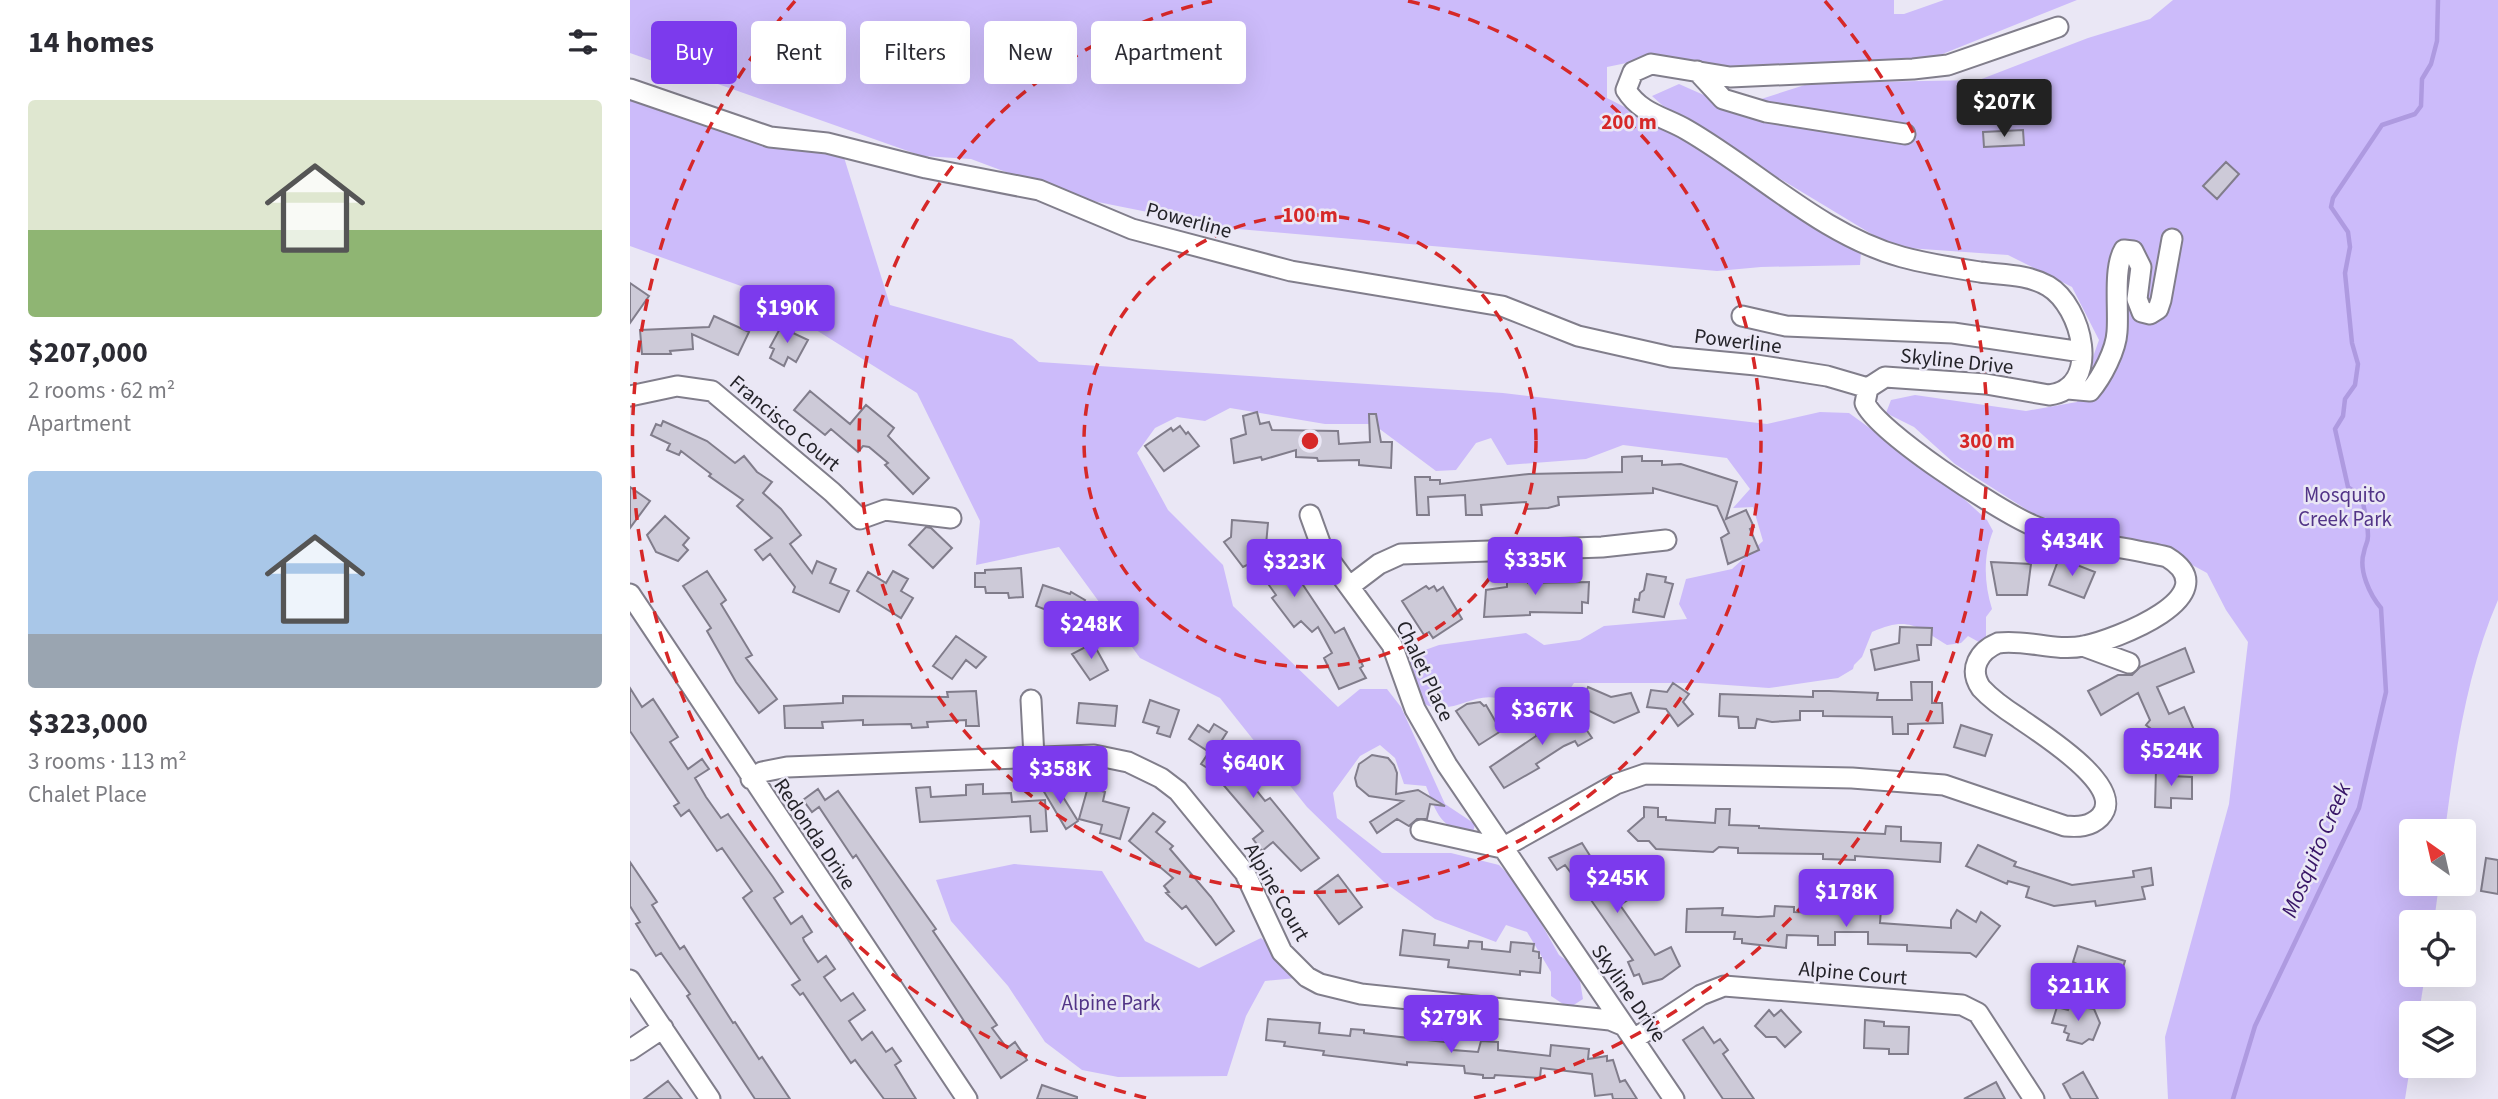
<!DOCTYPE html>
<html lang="en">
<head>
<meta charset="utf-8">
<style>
  :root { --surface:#fff; --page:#f2f2f3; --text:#2b2b33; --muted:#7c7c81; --accent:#7c3aed }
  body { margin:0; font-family:"Source Sans 3",sans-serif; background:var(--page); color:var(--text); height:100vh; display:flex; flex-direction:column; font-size:26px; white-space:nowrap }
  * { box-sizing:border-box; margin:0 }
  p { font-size:23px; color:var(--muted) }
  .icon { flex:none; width:38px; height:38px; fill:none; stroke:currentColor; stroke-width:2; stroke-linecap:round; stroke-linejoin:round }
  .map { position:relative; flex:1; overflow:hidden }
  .side { display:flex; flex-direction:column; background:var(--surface); width:630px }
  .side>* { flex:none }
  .top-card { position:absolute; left:21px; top:21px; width:665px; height:63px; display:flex; gap:14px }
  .needle { width:46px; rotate:326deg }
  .controls { position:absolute; left:1769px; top:819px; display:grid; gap:14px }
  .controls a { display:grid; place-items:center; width:77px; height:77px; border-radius:7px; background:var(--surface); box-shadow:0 7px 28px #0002; font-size:35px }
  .price { position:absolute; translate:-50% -60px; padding:0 16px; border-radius:7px; background:var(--accent); color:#fff; font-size:23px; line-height:46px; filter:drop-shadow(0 2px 4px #0008) }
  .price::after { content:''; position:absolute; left:50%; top:42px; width:21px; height:16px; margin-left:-10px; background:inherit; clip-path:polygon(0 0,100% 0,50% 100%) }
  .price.active { background:#222; color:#fff }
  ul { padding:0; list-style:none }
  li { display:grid; align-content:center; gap:14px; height:371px; padding:0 28px }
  li span { display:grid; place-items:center; height:217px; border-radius:7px; color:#555 }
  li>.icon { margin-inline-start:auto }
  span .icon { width:126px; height:126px; fill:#fffc; stroke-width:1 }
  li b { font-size:30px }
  h2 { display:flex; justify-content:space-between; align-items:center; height:84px; padding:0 28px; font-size:30px }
  .pill { padding:0 24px; border-radius:7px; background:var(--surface); box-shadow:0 7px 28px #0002; font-size:24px; line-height:63px }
  .pill.active { background:var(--accent); color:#fff }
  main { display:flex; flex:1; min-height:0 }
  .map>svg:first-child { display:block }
</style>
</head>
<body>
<main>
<section class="side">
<h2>14 homes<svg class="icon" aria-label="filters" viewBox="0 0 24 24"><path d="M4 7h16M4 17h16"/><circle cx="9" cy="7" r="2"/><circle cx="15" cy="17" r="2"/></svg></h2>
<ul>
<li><span style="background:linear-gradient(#dfe7d0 60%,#8fb573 0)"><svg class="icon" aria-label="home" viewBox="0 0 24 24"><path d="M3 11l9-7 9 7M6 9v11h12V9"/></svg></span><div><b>$207,000</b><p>2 rooms · 62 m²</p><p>Apartment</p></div></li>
<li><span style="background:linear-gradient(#a9c7e8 75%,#9aa5b1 0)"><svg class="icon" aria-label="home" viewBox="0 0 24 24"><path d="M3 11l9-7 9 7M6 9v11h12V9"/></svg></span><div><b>$323,000</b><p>3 rooms · 113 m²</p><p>Chalet Place</p></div></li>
</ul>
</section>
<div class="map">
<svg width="1868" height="1099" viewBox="0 0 1868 1099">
  <rect width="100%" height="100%" fill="#eae7f5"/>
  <path fill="#ccbbfa" d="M0 0H1264V14H1274L1314 0H1447L1310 55 1172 72 1080 68 1011 60 977 67V98L1055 138 1231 252 1230 265 1131 267 1087 271 597 228 443 197 341 159 292 156 0 53Z
    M1543 0H1868V600C1837 671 1825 754 1815 831H1782V884H1809L1804 922H1782V975H1795L1789 1013H1782L1781 1061 1775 1099H1538L1535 1037 1599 804 1618 642 1596 610 1577 573 1527 546 1405 515 1325 464 1284 427 1256 413 1261 400 1285 395 1396 411 1447 402 1469 340 1442 287 1378 255 1263 247 1041 113 1022 96 1049 84 1103 108 1181 83 1349 80 1458 38 1520 19Z
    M0 93 212 151 260 305 382 339 409 362 873 393 1137 424 1190 412 1219 413 1321 487 1357 520 1363 531C1353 556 1354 583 1362 609L1356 617V646L1338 636 1331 643 1317 645C1286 626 1278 616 1242 632L1232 657 1224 665 1223 669 1208 678 1139 688 1069 683H944L931 703 908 702 893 713C853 677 836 715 799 706 790 703 779 694 771 688L781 655 809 645 896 633 914 645 950 640 974 626 1057 619 1049 604 1056 579 1102 569 1133 541 1123 507 1103 508 1120 489 1097 458 993 445 956 459 877 465 861 438 846 443 826 470 806 471 743 424H695L600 408 575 421 547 417 525 428 507 453 538 510 593 565 603 606 708 707 730 689H757L771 707 815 804 845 824 843 833C810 829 807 814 796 786L774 784 765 758 750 745 730 756 703 793 707 818 752 853H821L869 865 890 886 929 955 948 969 953 999 939 1008 921 996V972L897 932 876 925 866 942 805 919 754 882 677 807 590 698 510 658 429 547 346 565 350 521 287 393 122 290 0 246Z
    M384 864 472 871 515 941 569 968 631 938 677 977 635 981 616 1016 597 1076 488 1077 452 1070 415 1042 378 986 321 921 306 880Z"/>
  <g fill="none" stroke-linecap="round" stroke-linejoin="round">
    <path stroke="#ae9ae0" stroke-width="4.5" d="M1603 1099 1625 1026 1729 808 1756 692 1751 608C1740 595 1728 570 1734 552 1735 545 1738 543 1738 536 1738 523 1734 510 1732 497L1718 487 1705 429 1713 416 1715 399 1725 385 1728 364 1722 343 1715 273 1720 247 1718 232 1701 207 1703 198 1752 125 1785 114 1791 106 1792 79 1801 64 1807 41 1808 0"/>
  </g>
  <path fill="#cdcad8" stroke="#817d8b" stroke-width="2" d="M1393 130 1394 145 1354 147 1353 132Z
    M1596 162 1609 174 1587 199 1573 186Z
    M0 283 19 296 0 323Z
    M84 316 119 332 108 355 62 334 63 349 40 351 41 354H12L10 330 79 327Z
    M153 323 165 329 163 333 178 340 166 362 158 357 154 366 140 358 144 349 140 347Z
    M180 391 220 424 236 405 264 428 258 436 299 478 283 494 255 465 258 463 239 447 233 446 228 452 201 429 195 435 164 410Z
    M627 412 630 424 639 422 642 430 708 431 709 444 740 442 739 414H746L751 442H762L761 468 729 465V460L688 461 687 458 666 457V450L632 460 631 457 604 463 601 439 616 434 613 416Z
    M33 421 77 441 105 463 114 456 127 472 142 482 133 493 151 509 171 535 160 544 182 573 187 561 206 569 200 583 219 591 209 612 163 592 165 587 140 554 133 560 125 550 142 538 107 506 113 500 79 476 81 474 51 451 49 455 37 450 40 444 21 435 26 424 31 426Z
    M550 426 556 434 558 432 569 446 534 471 515 446 541 428 543 431Z
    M1012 456V461H1032V465L1051 464 1107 482 1096 519 1116 510 1124 527 1120 529 1129 550 1098 564 1091 538 1099 533 1087 506 1023 488V493L928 497 929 505 918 508 897 509 896 502 851 505 852 515H836L835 495 798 497 799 515H787L785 477H800V480H810V484L899 474 992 472V457Z
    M0 487 20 501 0 528Z
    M35 516 59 538 53 545 58 550 48 561 26 552 17 535Z
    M602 520 638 523 636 545 642 555 667 585 671 582 705 633 714 628 733 666 730 668 736 678 709 689 694 658 702 653 688 627 682 632 671 621 664 627 642 598 646 595 631 574 628 576 619 564 613 567 594 542 601 537Z
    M296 527 301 528 322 548 303 568 279 545Z
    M1429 558 1465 572 1454 598 1419 585Z
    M1361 562 1401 564 1397 595H1367Z
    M391 568 393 597 379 598 378 593H356L355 587H345V573H355V570Z
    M77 571 96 600 91 604 122 655 116 658 147 699 129 713 106 682 77 631 81 628 53 586Z
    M263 571 278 579 271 591 283 598 271 618 227 591 238 572 256 583Z
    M897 572 898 583 959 582 958 603 952 602V613L900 612V615L854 617 856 590 877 587V573Z
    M1017 574 1036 577 1035 582 1043 584 1034 617 1003 612 1005 599 1009 600 1010 593 1014 590Z
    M413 585 440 594 441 592 455 600 442 620 406 606Z
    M796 586 799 589 804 586 807 591 813 587 832 619 803 638 799 632 794 635 772 601Z
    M1270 627 1302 628 1301 645H1287L1289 660 1245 670 1241 650 1269 643Z
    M326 636 356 657 346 668 336 660 322 679 303 666Z
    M463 643 478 670 460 680 442 654Z
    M1555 648 1564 672 1527 687 1539 714 1554 707 1564 730 1549 736 1547 732 1524 741 1516 735 1521 729 1516 725 1520 720 1508 693 1471 715 1458 691 1488 675H1502L1510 667Z
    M1281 682H1302V703H1312L1313 723 1278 724V734H1263L1262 717 1193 716V711H1170V720L1142 722 1127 719 1125 728H1109L1108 717 1089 716 1090 694 1183 697V691H1199L1248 693 1247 700H1282Z
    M1043 683 1059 694 1053 702 1063 714 1048 726 1036 709 1017 707 1021 690 1037 692Z
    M958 687 981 697 1001 693 1009 712 984 723 949 706Z
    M0 688 12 707 23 699 48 737 40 742 58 769 72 759 79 769 65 778 76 797 91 818 98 814 143 877 153 892 144 898 161 924 172 916 182 932 173 938 174 941 188 962 196 956 205 969 194 977 211 1001 223 993 235 1010 219 1021 232 1040 242 1032 256 1052 262 1048 271 1061 265 1065 286 1099H254L225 1060 221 1063 173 993 170 995 162 985 170 980 113 898 122 891 92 848 87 851 59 810 51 816 44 806 49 803 0 731Z
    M346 691 349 726H336V720L297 722 298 727 282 728 281 724 233 725V720L192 722 193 728H155L154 706 213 703V696L318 697 317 692Z
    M520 700 549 710 540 737 527 733 529 727 513 722Z
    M850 702 854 706 856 705 871 731 849 745 826 711 837 704Z
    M449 703 487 706 485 726 447 723Z
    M939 704 962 738 948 746 945 741 934 746 906 764 909 768 874 788 860 767 906 736 907 730 929 716 926 712Z
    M584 724 597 732 592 740 602 746 597 754 635 801 640 798 689 858 671 871 643 842 632 851 623 839 633 831 590 781 593 778 571 764 579 752 559 739 568 725 579 732Z
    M1331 725 1362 735 1355 756 1324 747Z
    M742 755 758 758 764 765 767 773 766 794 788 790 815 806 800 804 797 819H787L779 826 767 819 747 833 740 822 773 801 739 796 727 786 725 778 729 764Z
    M1526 769H1542L1541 776 1562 777V799L1541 798V808L1525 807Z
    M353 784V794L381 793 382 802 415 800 417 831 401 832 400 816 290 822 286 788 300 787 301 797 336 795V785Z
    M425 784 430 798 433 797 448 821 436 829 410 785Z
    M458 787 475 792 473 801 499 808 490 839 470 833 472 825 449 819Z
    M188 789 195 800 208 791 306 929 303 931 367 1025 362 1028 377 1048 385 1042 397 1060 371 1078 226 855 223 858 189 807 182 812 173 800Z
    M1014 807 1028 808V817H1036V820L1085 823 1086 809H1100L1099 825 1129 826V828L1255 834 1256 826 1271 827V841L1311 843 1310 862 1225 856V860L1193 859V854L1108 853V848L1089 847 1083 852 1026 849 1019 841H1008L998 831 1014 817Z
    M523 813 535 822 526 832 543 846 540 849 581 897 604 931 586 945 556 906 552 909 536 893 539 892 534 886 543 878 499 841Z
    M952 843 984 894 997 886 1004 896 990 905 1025 955 1041 947 1050 966 1032 979 1013 984 1009 974 1004 976 998 962 1003 960 961 900 935 865 927 870 919 858Z
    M1348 845 1386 862 1384 866 1442 885 1504 877 1503 871 1521 868 1523 885 1512 887 1515 899 1466 906 1465 901 1424 906 1396 897 1399 887 1378 881 1377 884 1336 866Z
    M1856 858 1868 860V894L1851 891Z
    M0 862 27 902 22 905 50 949 54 946 103 1023 105 1022 129 1059 132 1057 160 1099H125L57 996 60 994 31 953 26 956 6 924 10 922 0 906Z
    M708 875 732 907 709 924 685 892Z
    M1145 906 1164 907V912L1188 913V907L1251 909 1250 923 1321 928V920L1327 910 1346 922 1351 912 1370 926 1346 957 1340 953 1277 951V945L1238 944V932H1205V945H1188V936L1157 935 1156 948 1112 943V939H1104L1105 932H1056L1057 909 1093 908 1092 915 1128 917 1144 916Z
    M773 930 805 934 804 945 838 948 839 941 852 942V949L880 952 881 942 904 944 903 951 909 952V958H911L910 973 890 971V975L818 967 819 960 770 955Z
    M1448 946 1495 961 1489 980 1481 977 1477 989 1459 983 1462 972 1443 962Z
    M1440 1005 1464 1009 1470 1023 1463 1040 1459 1039 1452 1044 1437 1040 1439 1034 1434 1032 1436 1026 1422 1023 1427 1007 1438 1010Z
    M1139 1010 1144 1016 1151 1010 1171 1032 1155 1047 1146 1037H1136L1125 1026Z
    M638 1019 690 1023 689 1033 720 1036 721 1029 734 1030V1033L824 1043 823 1050 848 1052 851 1041 868 1042V1050L920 1056 921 1045 959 1049 958 1059 977 1056V1061L983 1060 990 1082 995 1080 1007 1099H983L982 1094 965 1096 962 1074 911 1068 910 1078 865 1075 864 1078H853V1075L835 1073 834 1066 777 1062V1065L693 1055 694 1051 654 1046 655 1042 636 1040Z
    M1235 1020 1254 1022V1026L1279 1027 1278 1054H1259V1049L1234 1048Z
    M1073 1027 1084 1043 1090 1039 1098 1050 1093 1054 1124 1099H1093L1053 1040Z
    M1453 1072 1468 1099H1441L1433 1084Z
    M38 1081 52 1099H14Z
    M1366 1082 1375 1099H1334Z
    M412 1085 447 1097V1099H407Z"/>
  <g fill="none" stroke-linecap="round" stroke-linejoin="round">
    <g stroke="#817e8b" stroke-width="23">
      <path id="minor" d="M1067 71 1093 99 1136 112 1275 134
        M0 89 140 137 197 143 296 168 409 190 502 229 661 271 872 306 948 336 1041 357 1126 365 1197 376 1238 388
        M1112 316 1156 326 1323 333 1452 352
        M1438 389 1460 391C1472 377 1486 350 1487 332 1489 310 1483 268 1494 250L1503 251 1511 267 1507 299 1512 312 1520 314 1528 309 1531 300 1542 239
        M0 396 47 386 82 391 202 492 230 519 255 510 321 518
        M680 515 693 551 762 645 785 709 817 765 1044 1099
        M720 586 749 564 771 554 972 547 1036 540
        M0 594 337 1099
        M1453 646 1499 663
        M401 700 404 757
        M121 779 132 772 157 767 464 755 498 762 531 778 548 791 615 873 652 952 677 977 690 984 731 994 980 1020 992 1025
        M791 830 872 848
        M872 848 986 784 1015 774 1222 778 1314 785 1435 826C1448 827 1460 827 1470 817 1499 787 1408 732 1389 718 1375 709 1362 700 1351 688 1338 669 1349 651 1368 643 1397 639 1425 652 1454 646 1484 640 1601 596 1537 557 1495 547 1441 542 1402 525 1369 511 1247 432 1235 403L1238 388 1255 377 1356 384 1419 395C1473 388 1452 306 1418 286 1397 274 1373 275 1350 272 1324 268 1298 264 1272 257 1192 235 1128 171 1057 130 1035 117 1011 114 996 90L1003 72 1021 64 1100 77 1283 69 1318 65 1428 27
        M0 980 80 1099
        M1004 1039 1071 995 1094 986 1332 1005 1348 1013 1404 1099
        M0 1050 33 1028"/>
    </g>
    <use href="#minor" stroke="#fff" stroke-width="19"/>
  </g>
  <g fill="none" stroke="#d62828" stroke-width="3.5" stroke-dasharray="12 9">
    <circle cx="680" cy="441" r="226"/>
    <path d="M778 1A451 451 0 1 1 582 1"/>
    <path d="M516 1098A677 677 0 0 1 165 1M1195 1A677 677 0 0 1 844 1098"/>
  </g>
  <g text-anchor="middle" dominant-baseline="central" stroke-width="5" stroke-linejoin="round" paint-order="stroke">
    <g font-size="21" fill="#242329" stroke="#eae7f5">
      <text transform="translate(559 220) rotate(15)">Powerline</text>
      <text transform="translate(1108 341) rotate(7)">Powerline</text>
      <text transform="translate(1327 361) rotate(6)">Skyline Drive</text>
      <text transform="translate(155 423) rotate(40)">Francisco Court</text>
      <text transform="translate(795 671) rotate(65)">Chalet Place</text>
      <text transform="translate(185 834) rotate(56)">Redonda Drive</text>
      <text transform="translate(647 892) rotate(60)">Alpine Court</text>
      <text transform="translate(1223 973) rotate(5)">Alpine Court</text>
      <text transform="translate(999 993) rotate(55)">Skyline Drive</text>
    </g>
    <g font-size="21" fill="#523487" stroke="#eae7f5">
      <text x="1715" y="495">Mosquito<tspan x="1715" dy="24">Creek Park</tspan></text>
      <text x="481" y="1003">Alpine Park</text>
    </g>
    <g font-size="23" font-style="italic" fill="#381567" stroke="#eae7f5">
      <text transform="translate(1686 850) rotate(-67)">Mosquito Creek</text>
    </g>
  </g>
  <circle cx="680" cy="441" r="10" fill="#d62828" stroke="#eae7f5" stroke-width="3.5"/>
  <g font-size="21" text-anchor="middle" font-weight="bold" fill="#d62828" stroke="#eae7f5" stroke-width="5" stroke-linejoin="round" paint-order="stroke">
    <text x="999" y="129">200 m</text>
    <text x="680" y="222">100 m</text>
    <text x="1357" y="448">300 m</text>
  </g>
</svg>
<div class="controls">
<a><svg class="needle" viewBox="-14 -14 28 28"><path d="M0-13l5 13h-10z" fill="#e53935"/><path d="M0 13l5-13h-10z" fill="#7c7c81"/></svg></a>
<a><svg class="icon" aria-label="locate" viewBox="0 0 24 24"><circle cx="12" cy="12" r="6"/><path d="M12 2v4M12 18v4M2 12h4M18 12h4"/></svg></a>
<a><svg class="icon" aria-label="layers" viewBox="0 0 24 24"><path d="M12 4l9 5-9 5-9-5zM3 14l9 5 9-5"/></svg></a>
</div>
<b class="price active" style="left:1374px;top:139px">$207K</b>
<b class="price" style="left:157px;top:345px">$190K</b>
<b class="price" style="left:1442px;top:578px">$434K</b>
<b class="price" style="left:905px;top:597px">$335K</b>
<b class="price" style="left:664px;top:599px">$323K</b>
<b class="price" style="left:461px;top:661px">$248K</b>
<b class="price" style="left:912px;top:747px">$367K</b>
<b class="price" style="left:1541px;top:788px">$524K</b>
<b class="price" style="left:623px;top:800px">$640K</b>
<b class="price" style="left:430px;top:806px">$358K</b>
<b class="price" style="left:987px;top:915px">$245K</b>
<b class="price" style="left:1216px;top:929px">$178K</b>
<b class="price" style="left:1448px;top:1023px">$211K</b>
<b class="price" style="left:821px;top:1055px">$279K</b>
<div class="top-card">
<a class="pill active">Buy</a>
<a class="pill">Rent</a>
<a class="pill">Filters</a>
<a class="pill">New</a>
<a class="pill">Apartment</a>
</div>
</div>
</main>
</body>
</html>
